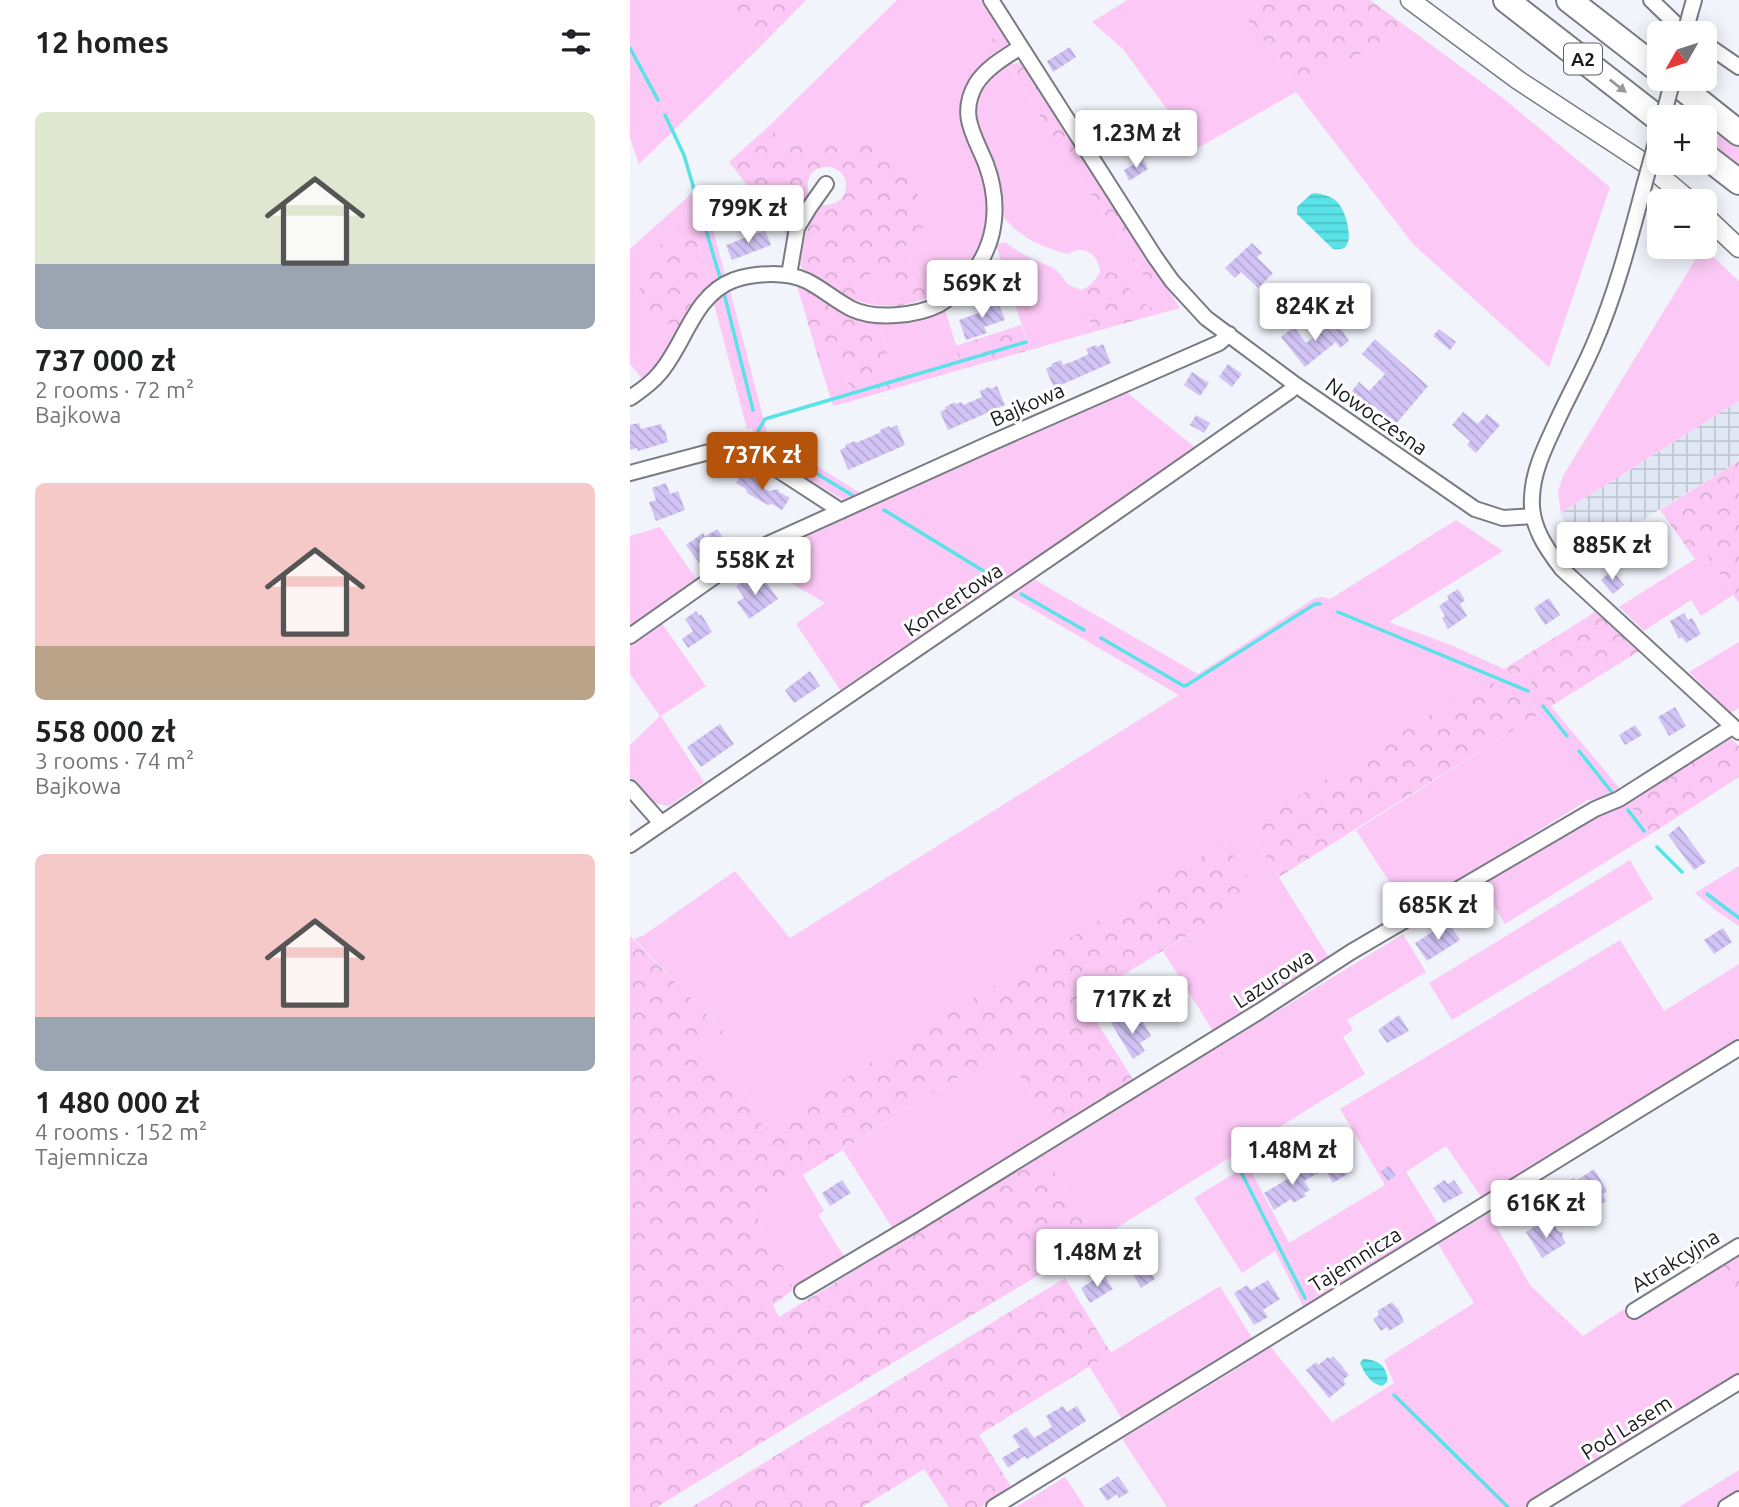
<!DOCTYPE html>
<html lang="en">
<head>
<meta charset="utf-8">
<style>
  :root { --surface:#fff; --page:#f6f6f6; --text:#202124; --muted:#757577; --accent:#b45309 }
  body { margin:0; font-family:Ubuntu,sans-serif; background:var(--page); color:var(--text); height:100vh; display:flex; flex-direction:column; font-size:26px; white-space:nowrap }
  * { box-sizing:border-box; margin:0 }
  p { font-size:23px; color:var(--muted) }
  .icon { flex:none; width:38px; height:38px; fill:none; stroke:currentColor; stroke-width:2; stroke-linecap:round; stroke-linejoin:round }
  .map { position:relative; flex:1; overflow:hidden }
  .details { display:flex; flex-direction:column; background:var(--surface); width:630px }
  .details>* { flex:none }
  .needle { width:46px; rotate:231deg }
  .tools { position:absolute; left:1017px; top:21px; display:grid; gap:14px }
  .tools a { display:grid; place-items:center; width:70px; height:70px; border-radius:10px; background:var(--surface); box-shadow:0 4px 18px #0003; font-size:35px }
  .price { position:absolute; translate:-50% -60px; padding:0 16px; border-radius:7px; background:#fff; color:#222; font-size:23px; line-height:46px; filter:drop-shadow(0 2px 4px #0008) }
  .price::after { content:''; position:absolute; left:50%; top:42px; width:21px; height:16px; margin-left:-10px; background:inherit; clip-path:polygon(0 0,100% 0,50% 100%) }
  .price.on { background:var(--accent); color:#fff }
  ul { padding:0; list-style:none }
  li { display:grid; align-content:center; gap:14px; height:371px; padding:0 35px }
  li span { display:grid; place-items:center; height:217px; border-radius:10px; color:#555 }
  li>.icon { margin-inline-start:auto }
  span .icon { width:126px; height:126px; fill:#fffc; stroke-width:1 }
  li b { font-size:30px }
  h2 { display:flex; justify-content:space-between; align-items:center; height:84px; padding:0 35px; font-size:30px }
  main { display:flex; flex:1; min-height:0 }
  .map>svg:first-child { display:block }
</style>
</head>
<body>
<main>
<section class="details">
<h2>12 homes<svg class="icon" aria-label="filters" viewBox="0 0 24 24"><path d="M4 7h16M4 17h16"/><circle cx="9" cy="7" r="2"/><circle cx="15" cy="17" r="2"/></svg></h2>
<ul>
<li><span style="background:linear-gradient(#dfe7d0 70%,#9aa5b1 0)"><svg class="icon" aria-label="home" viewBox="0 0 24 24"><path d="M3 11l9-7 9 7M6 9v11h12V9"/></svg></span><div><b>737 000 zł</b><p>2 rooms · 72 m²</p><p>Bajkowa</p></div></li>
<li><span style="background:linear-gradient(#f6c9c9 75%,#b9a48a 0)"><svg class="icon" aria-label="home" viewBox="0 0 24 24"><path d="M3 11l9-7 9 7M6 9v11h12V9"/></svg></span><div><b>558 000 zł</b><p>3 rooms · 74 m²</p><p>Bajkowa</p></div></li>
<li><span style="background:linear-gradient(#f6c9c9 75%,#9aa5b1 0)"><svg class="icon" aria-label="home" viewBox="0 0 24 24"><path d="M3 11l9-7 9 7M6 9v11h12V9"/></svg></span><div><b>1 480 000 zł</b><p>4 rooms · 152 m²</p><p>Tajemnicza</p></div></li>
</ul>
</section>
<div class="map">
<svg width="1109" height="1507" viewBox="0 0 1109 1507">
  <defs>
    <pattern id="industrial-grid" width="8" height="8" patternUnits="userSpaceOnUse" patternTransform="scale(1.75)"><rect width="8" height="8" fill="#e1e8f5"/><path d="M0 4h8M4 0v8" fill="none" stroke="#c0c6d2"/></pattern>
    <pattern id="forest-crowns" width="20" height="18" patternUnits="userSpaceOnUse" patternTransform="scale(1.75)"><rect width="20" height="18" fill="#fcc9f6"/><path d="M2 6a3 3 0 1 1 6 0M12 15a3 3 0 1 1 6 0" fill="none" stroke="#d7acd2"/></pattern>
    <pattern id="water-rules" width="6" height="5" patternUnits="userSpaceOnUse" patternTransform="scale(1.75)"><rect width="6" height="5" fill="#59e2e7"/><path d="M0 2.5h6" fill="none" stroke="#4dc1c6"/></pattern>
    <pattern id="building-back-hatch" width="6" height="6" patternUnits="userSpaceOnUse" patternTransform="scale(1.75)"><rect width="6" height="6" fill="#d1c3f5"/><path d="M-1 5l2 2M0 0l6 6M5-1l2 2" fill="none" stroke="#b3a7d2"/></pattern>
  </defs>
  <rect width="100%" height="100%" fill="#f1f4fb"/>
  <path fill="url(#industrial-grid)" d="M1109 401V461L1030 509 956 557 941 536 931 513Z"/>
  <path fill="#fcc9f6" d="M0 0H92C97 21 116 32 132 45L9 164 0 138Z
    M267 0H354L374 33 361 40 369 52C337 73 321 101 336 139 342 156 352 171 356 189 358 196 357 203 357 210 357 249 331 277 301 296L285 266 275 253 278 237 269 157 230 140 206 138 186 142 155 145 139 126Z
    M497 0H635L614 15 670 89 777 27 873 98 980 187 919 367 783 244 666 92 566 149 493 49 462 22Z
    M377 65 515 278 521 283 532 279 550 308 532 313C526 309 517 306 511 302 495 289 494 271 470 272 468 254 454 244 438 254 411 247 389 237 372 215 375 197 370 177 363 160 360 152 354 144 351 136 343 115 346 90 363 74 367 71 373 68 377 65Z
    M1055 101 1109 144V173L1075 145 1074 117H1051Z
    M71 185 96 278 80 287 65 228 52 327 40 350 14 381 0 364V249Z
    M375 242C383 248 391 253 400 258 418 267 426 264 437 284L451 290 463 332 400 350 366 245Z
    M1073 247 1109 281V401L931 513 928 492 933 476Z
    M245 273 258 286 268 306 244 305 235 276Z
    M100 290 138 436 232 494 218 503 131 450 126 443 122 428 117 429 84 304 91 296Z
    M314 306 333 369 267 388 248 322Z
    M201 359C218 367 218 384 222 401L203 406 190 364Z
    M495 391 566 448 211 691 166 624 195 603 123 561Z
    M826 520 873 551 759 622 821 645 899 680 992 791 979 798 958 800 778 911 726 830 909 714 897 699 618 828 700 959 583 1031 533 951 626 892 595 842 134 1130 113 1085 66 1051 94 1032 4 939 14 935 105 871 160 938 549 695 375 593 400 577 568 674 685 598 692 597 700 599Z
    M30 527 67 580 0 626V536Z
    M1076 552 1103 594 1109 591V603L1103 595 1071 616 1061 600 1014 631 989 607Z
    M31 622 76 686 31 716 74 782 39 806 24 803 0 777V745L30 716 0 674V644Z
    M1109 642V708L1101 713 1059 672Z
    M998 802 1021 834 875 924 852 885 972 811Z
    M1000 860 1023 899 822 1020 799 983Z
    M1109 866V926L1089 913 1065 893Z
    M773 934 796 972 717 1020 723 1030 713 1037 735 1074 467 1240 439 1193 413 1155Z
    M990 940 1034 1011 1109 964V1038L852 1198 816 1146 776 1172 809 1225 674 1308 645 1251 612 1273 564 1198 618 1165 659 1243 755 1185 710 1109Z
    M373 1049 424 1130 263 1229 213 1150Z
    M173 1175 194 1211 188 1215 215 1258 164 1289 122 1207Z
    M859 1213 900 1285 953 1336 994 1309 999 1319 1083 1266 1092 1272 1109 1295V1378L898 1507H537L492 1439 600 1373 640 1346 702 1422 764 1383 754 1360 844 1303 808 1244Z
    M590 1286 623 1340 492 1419 459 1366Z
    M1109 1470V1494L1087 1507H1049Z
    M435 1477 455 1507H386Z"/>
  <path fill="url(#forest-crowns)" d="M92 0H176L132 45C116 32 97 21 92 0Z
    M635 0H740L777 27 670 89 614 15Z
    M374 33 380 43 375 49 369 52 360 40Z
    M392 62 532 279 521 283 515 278 377 65Z
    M139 126 155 145 186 142 206 138 230 140 269 157 279 171 292 206 294 227 278 237 275 253 285 266 301 296 285 302 268 306 258 286 245 273 235 276 244 305 231 302 217 297 176 274 170 265C173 242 177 223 192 205 203 205 211 203 215 192 223 167 185 156 178 181 177 186 179 192 179 197L163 222 158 237 99 162Z
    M65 228 80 287C67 300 57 310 52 327L20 318 10 302 9 276 36 237 47 231Z
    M475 271 487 274 511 302 532 313 463 332 451 290C461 287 465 280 470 272Z
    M167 286 207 307 248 322 267 388 222 401C218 384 218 367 201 359L190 364Z
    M391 325 400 350 333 369 325 346Z
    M1109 461V591L1104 595 1076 553 1065 559 1030 510Z
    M969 608 1011 650 921 706 899 680 874 669 959 616Z
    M856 680 897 699 909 714 649 877 618 828Z
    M1100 738 1109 746V777L1021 834 998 802Z
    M595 842 627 892 453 1000 504 1081 424 1130 373 1049 122 1207 164 1289 143 1305 149 1317 413 1155 439 1193 467 1240 183 1411 27 1507H0V936L94 1032 66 1051 113 1085 134 1129Z
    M1109 1250V1295L1092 1272 1083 1266Z
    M435 1278 481 1353 349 1435 382 1488 351 1507H319L294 1469 232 1507H62Z"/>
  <path fill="url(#water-rules)" d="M685 193C692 194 701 196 706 201 715 207 725 241 714 248 710 250 707 249 703 249L667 214V207L681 194Z
    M733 1359C747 1359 759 1367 757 1382L752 1386C741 1384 734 1373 730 1363Z"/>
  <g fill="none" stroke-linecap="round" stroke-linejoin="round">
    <path stroke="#59e2e7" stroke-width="3.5" d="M0 48 28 100
      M35 115 54 155 91 281
      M94 293 123 410
      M222 495 138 444 128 431 135 419 396 342
      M254 510 365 578
      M391 594 454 630
      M708 612 898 691
      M471 638 554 686 557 685 685 604H690
      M913 706 937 736
      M949 751 981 791
      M998 810 1014 831
      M1027 847 1052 872
      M1077 894 1109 918
      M611 1172 675 1298
      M764 1395 878 1507"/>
  </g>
  <path fill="url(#building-back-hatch)" d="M440 47 446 57 423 72 417 61Z
    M497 117 502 125 485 135 480 127Z
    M525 123 533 135 524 140 516 128Z
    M513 159 518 169 499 181 494 170Z
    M135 230 141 245 102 260 96 245Z
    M622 243 632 253 627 257 643 273 628 288 611 272 605 278 595 268Z
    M367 299 375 320 354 327 357 333 336 340 329 320 349 313 347 306Z
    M706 321 719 341 710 348 706 342 675 367 651 337 664 327 676 343Z
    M809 329 826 342 820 350 803 336Z
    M745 339 798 386 765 425 744 406 742 409 722 391 729 382 739 391 755 374 732 354Z
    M473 344 481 363 424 388 416 369 422 366 421 364 431 360 433 365 446 360 459 354 456 349 466 345 467 347Z
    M598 364 612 374 602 387 589 377Z
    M562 372 579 383 570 396 554 385Z
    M367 386 375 405 318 430 310 412 316 409 315 407 325 402V404L332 402 333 405 352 397 350 391 359 387 360 389Z
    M833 412 848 424 857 414 870 425 846 453 837 445 840 441 822 425Z
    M566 415 580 423 574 433 560 425Z
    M9 423 11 429 31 424 33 430H35L38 442 8 451 7 448 0 450V425Z
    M267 425 275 445 218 470 210 450 216 447 215 445 225 441 226 443 251 432 250 430 259 426 260 428Z
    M113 471 123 477 127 476 129 485 139 491 148 489 149 492 160 498 152 510 142 504 138 505 117 493 116 489 106 483Z
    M36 483 40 494 48 491 55 510 26 521 19 502 26 500 22 488Z
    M87 529 97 543 85 551 84 556 80 555 69 563 56 545 73 533 75 537Z
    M1012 533 1019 543 1003 554 996 544Z
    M982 570 994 585 983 594 971 580Z
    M121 575 129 587 136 582 148 599 119 619 107 602 114 598 106 586Z
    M828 589 835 600 830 604 837 616 818 629 812 618 815 616 809 606 819 599 817 596Z
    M919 598 930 615 915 625 904 608Z
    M66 611 69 616 71 614 82 632 58 648 52 639 63 631 55 619Z
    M1054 613 1058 620 1062 618 1071 634 1056 643 1052 637 1049 639 1040 621Z
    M180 671 190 686 164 703 155 690Z
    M1045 707 1056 726 1039 736 1028 717Z
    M90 724 104 744 71 767 57 747Z
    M1005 725 1012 735 995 745 989 735Z
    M1049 826 1076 862 1064 870 1038 835Z
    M818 922 830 940 797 961 785 943Z
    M1093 928 1102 942 1084 954 1074 940Z
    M769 1015 779 1031 757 1043 748 1030Z
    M493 1016 500 1027 512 1020 521 1036 510 1043 515 1051 503 1059 481 1023Z
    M707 1154 709 1158H712L719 1173 703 1183 691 1162 702 1155 703 1157Z
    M687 1161 693 1170 674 1181 680 1190 674 1193 676 1196 663 1203 661 1199 644 1210 634 1193Z
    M759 1166 766 1176 757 1181 751 1171Z
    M964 1169 977 1191 972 1194 976 1201 962 1209 951 1192 940 1199 932 1185 944 1178 946 1181Z
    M212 1180 221 1193 200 1206 192 1193Z
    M814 1180 818 1184 824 1180 833 1193 814 1203 803 1188Z
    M924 1224 928 1231 933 1232 932 1237 936 1243 912 1258 896 1232 907 1225 912 1232Z
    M520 1246 528 1259 518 1267 525 1279 511 1288 501 1271 499 1273 490 1258 499 1253 502 1257Z
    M473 1274 483 1289 460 1303 451 1288Z
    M638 1280 650 1299 633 1310 638 1317 624 1325 604 1293 617 1285 621 1290Z
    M762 1302 766 1307 768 1308 774 1322 759 1331 757 1327 751 1331 743 1319 749 1315 747 1311Z
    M703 1356 714 1368H713L719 1375 713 1380 716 1384 699 1398 676 1370 686 1362 688 1365 698 1357 700 1359Z
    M433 1406 437 1412 447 1406 456 1421 397 1459 395 1456 378 1468 372 1458 390 1447 382 1436 396 1427 404 1438 422 1427 416 1416Z
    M488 1476 499 1492 489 1498 487 1494 477 1501 469 1489Z"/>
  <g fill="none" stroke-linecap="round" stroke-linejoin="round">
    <g stroke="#787b81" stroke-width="18">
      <path id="minor" d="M361 0 525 257 542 281 576 318 666 385 845 509 873 518 903 516
        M1021 0 1046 24 1060 33
        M1060 14 1064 0
        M1074 43 1109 67
        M1014 186C1000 239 986 293 964 344 953 370 939 395 927 421 916 445 903 470 902 497 900 525 915 547 932 569L1109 732
        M159 275 167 228 179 208 196 184
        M0 398C10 391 21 384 29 374 55 345 63 295 104 280 125 273 156 271 177 281 193 289 206 301 222 309 245 320 287 316 310 304 319 299 327 290 334 283 366 250 372 207 356 164 345 136 328 115 346 84 356 68 375 57 391 47
        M0 473 94 448 111 449 128 457 211 511
        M0 636 118 553 361 443 589 343 599 334
        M0 788 31 823
        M0 845 439 545 660 391 666 385
        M172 1291 288 1222 630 1011 721 952 965 809 989 799 1102 727
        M1004 1311 1109 1246
        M364 1507 1109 1048
        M905 1507 1109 1382
        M1096 1507 1109 1499"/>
    </g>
    <g stroke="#787b81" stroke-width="21">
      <path id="tertiary" d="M780 0 888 80 1016 164 1060 201
        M1074 215 1109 248"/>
    </g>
    <g stroke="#787b81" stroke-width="28">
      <path id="motorway" d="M876 0 1029 119
        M939 0 1029 70
        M1041 79 1109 133
        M1074 155 1109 182"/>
    </g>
    <use href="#minor" stroke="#fff" stroke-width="14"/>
    <use href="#tertiary" stroke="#fff" stroke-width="18"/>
    <use href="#motorway" stroke="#fff" stroke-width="24"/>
    <g stroke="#787b81" stroke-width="18" stroke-linecap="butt">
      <path id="minor-bridge" d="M1055 33 1060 14
        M1033 117 1043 79
        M1014 186 1029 131"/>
    </g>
    <use href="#minor-bridge" stroke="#fff" stroke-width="14"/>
  </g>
  <defs><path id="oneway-solid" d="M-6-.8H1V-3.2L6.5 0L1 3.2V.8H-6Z" transform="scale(1.75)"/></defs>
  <use fill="#989899" href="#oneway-solid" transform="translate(988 86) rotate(38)"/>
  <g text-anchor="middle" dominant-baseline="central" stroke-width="6" stroke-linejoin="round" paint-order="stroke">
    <rect fill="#fff" stroke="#5f5f61" stroke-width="2" x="934" y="43.5" width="38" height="31" rx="5"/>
    <g font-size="19" font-weight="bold" fill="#1a1b1d">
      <text x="953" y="59">A2</text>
    </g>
    <g font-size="21" fill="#1a1b1d" stroke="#fff">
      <text transform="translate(397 404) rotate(-24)">Bajkowa</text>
      <text transform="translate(747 416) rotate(35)">Nowoczesna</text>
      <text transform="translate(323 599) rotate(-34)">Koncertowa</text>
      <text transform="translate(643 978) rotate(-33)">Lazurowa</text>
      <text transform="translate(725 1259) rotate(-32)">Tajemnicza</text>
      <text transform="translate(1045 1260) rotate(-32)">Atrakcyjna</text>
      <text transform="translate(996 1427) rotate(-32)">Pod Lasem</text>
    </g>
  </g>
</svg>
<div class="tools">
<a><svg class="needle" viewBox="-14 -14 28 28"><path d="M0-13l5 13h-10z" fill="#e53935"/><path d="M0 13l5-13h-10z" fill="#757577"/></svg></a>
<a>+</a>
<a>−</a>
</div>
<b class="price" style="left:506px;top:170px">1.23M zł</b>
<b class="price" style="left:118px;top:245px">799K zł</b>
<b class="price" style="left:352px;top:320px">569K zł</b>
<b class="price" style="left:685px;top:343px">824K zł</b>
<b class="price on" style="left:132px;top:492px">737K zł</b>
<b class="price" style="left:982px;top:582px">885K zł</b>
<b class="price" style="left:125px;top:597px">558K zł</b>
<b class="price" style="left:808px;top:942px">685K zł</b>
<b class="price" style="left:502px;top:1036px">717K zł</b>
<b class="price" style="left:662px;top:1187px">1.48M zł</b>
<b class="price" style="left:916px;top:1240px">616K zł</b>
<b class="price" style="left:467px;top:1289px">1.48M zł</b>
</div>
</main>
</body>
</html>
